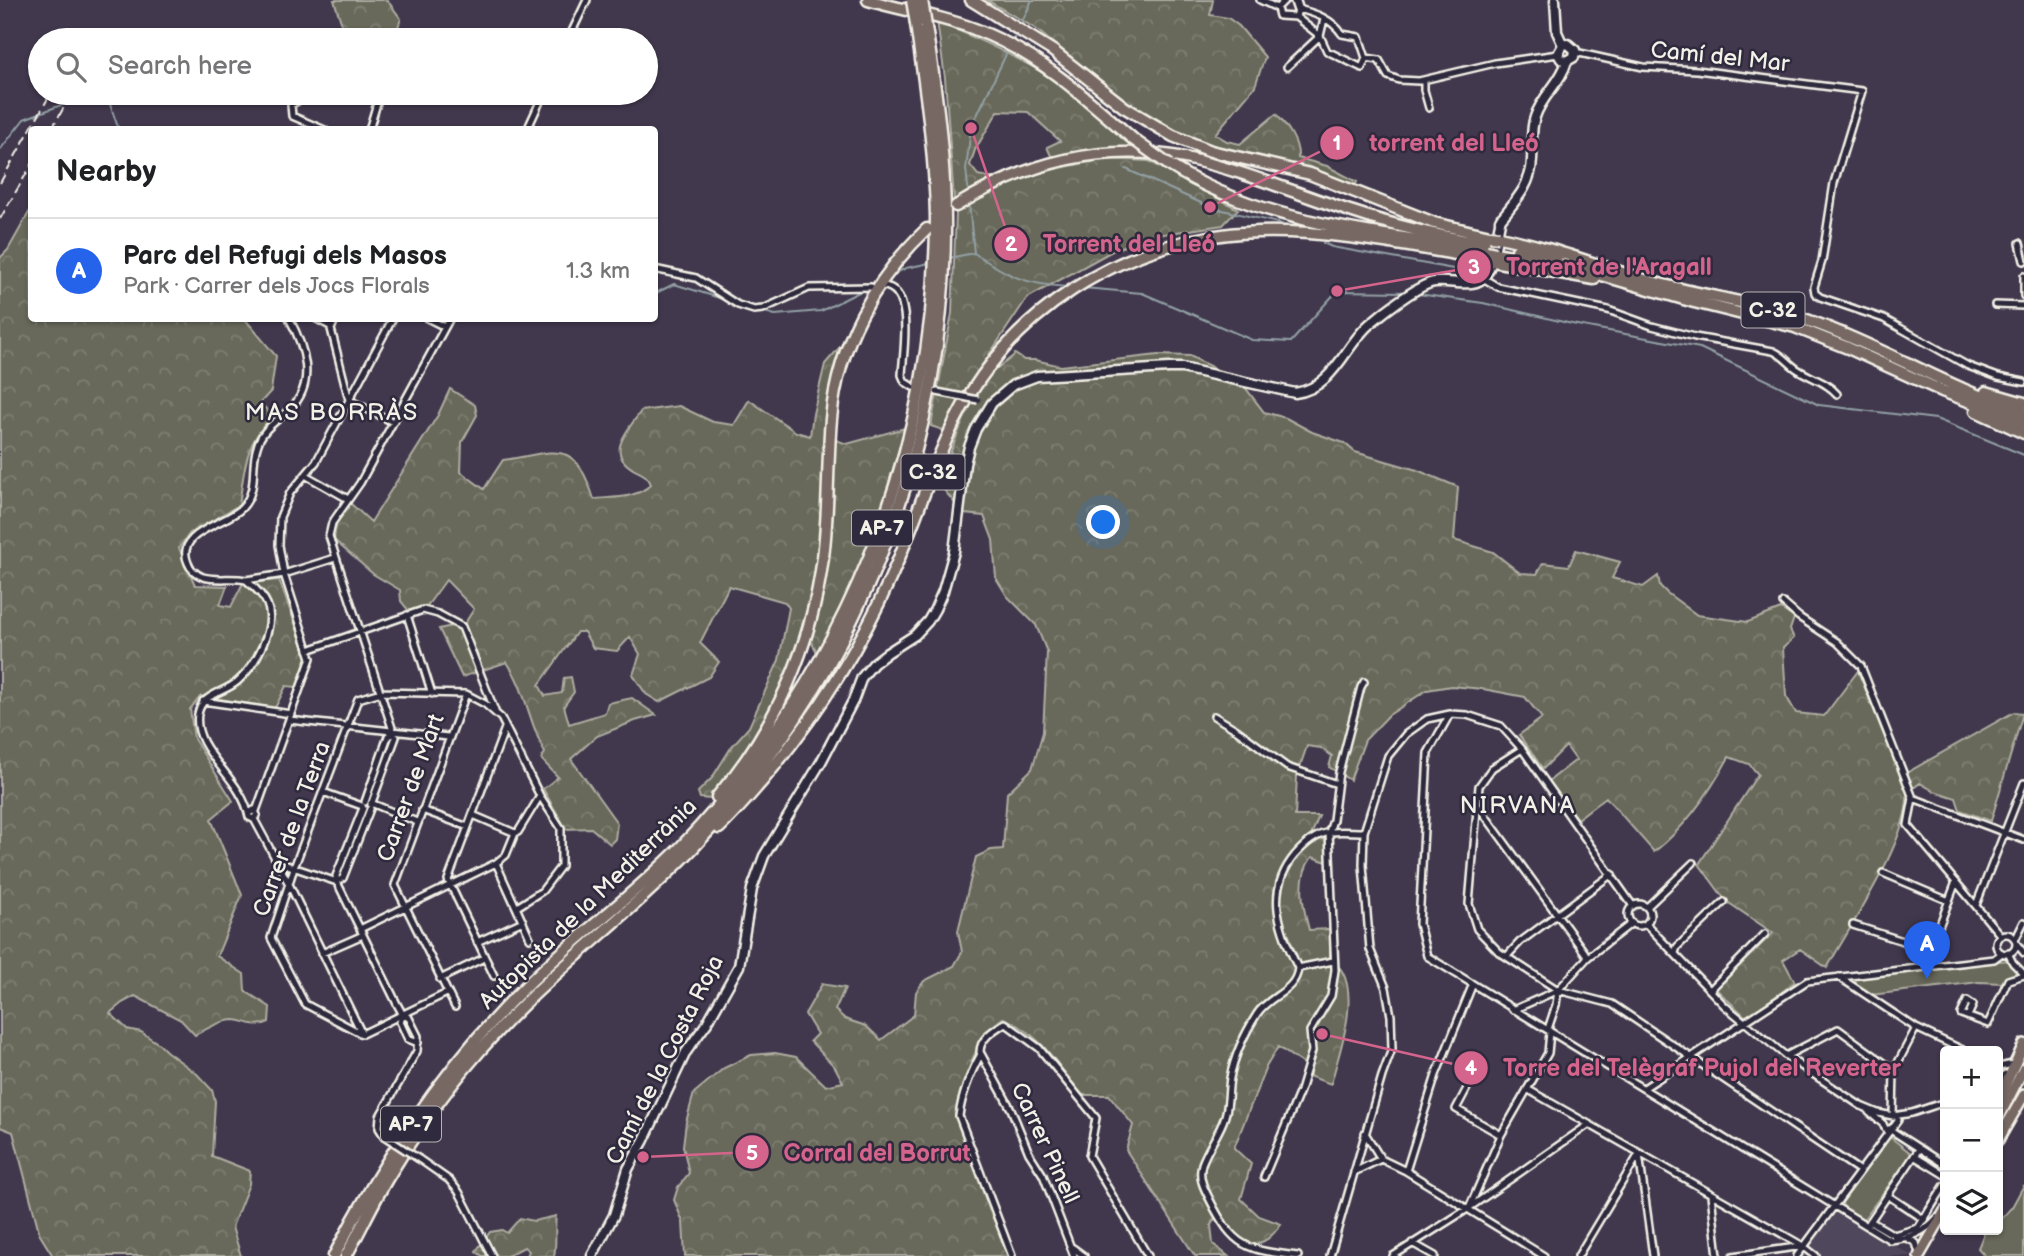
<!DOCTYPE html>
<meta charset="utf-8">
<style>
:root{--surface:#fff;--page:#f2f2f2;--text:#202124;--muted:#757577;--line:#e0e0e0;--accent:#2563eb}
body{margin:0;font-family:"Balsamiq Sans",sans-serif;background:var(--page);color:var(--text)}
.controls{position:absolute;right:21px;bottom:21px;display:grid;overflow:hidden;border-radius:7px;box-shadow:0 2px 5px #0004}
.controls button{width:63px;height:63px;display:grid;place-items:center;padding:0;border:0;border-bottom:2px solid var(--line);background:var(--surface);color:var(--text);font:35px sans-serif}
.you{position:absolute;left:1104px;top:523px;width:24px;height:24px;margin:-18px;border:5px solid #fff;border-radius:50%;background:#1a73e8;box-shadow:0 0 0 10px #1a73e833}
.badge{display:grid;place-items:center;width:46px;height:46px;border-radius:50%;background:var(--accent);color:#fff;font-size:23px;font-weight:700}
.pin{position:absolute;translate:-50% -58px;filter:drop-shadow(0 2px 4px #0008)}
.pin::after{content:'';position:absolute;top:37px;width:24px;height:21px;background:inherit;clip-path:polygon(0 0,100% 0,50% 100%)}
.list{margin:0;padding:0;list-style:none}
h2{display:flex;justify-content:space-between;align-items:center;height:91px;margin:0;padding:0 28px;font-size:30px}
h2 small{font-size:23px;font-weight:400;color:var(--muted)}
.list li{display:grid;grid-template-columns:46px 1fr auto;gap:21px;align-items:center;box-sizing:border-box;height:105px;padding:0 28px;border-top:2px solid var(--line)}
.list b{display:block;font-size:26px;white-space:nowrap}
.list p{margin:0;font-size:23px;white-space:nowrap;color:var(--muted)}
.list em{font-size:23px;font-style:normal;color:var(--muted)}
.icon{flex:none;width:38px;height:38px;fill:none;stroke:currentColor;stroke-width:2;stroke-linecap:round;stroke-linejoin:round}
.map{position:relative;flex:none;width:2024px;height:1256px;overflow:hidden}
.search{position:absolute;background:var(--surface);box-shadow:0 2px 5px #0004;left:28px;top:28px;width:630px;height:77px;display:flex;align-items:center;gap:18px;box-sizing:border-box;padding:0 24px;border-radius:38px;color:var(--muted);font-size:26px}
.panel{position:absolute;background:var(--surface);box-shadow:0 2px 5px #0004;left:28px;top:126px;width:630px;height:196px;border-radius:7px}
.map>svg:first-child{display:block}
.built{fill:#50465b}
.green{fill:#68695a;stroke:#aeada1;stroke-width:2}
.forest{fill:url(#forest-crowns);stroke:#aeada1;stroke-width:2}
.lines{fill:none;stroke-linecap:round;stroke-linejoin:round}
.stream{stroke:#92a0a5;stroke-width:2}
.street-casing{stroke:#f4f1e8;stroke-width:10}
.secondary-casing{stroke:#f4f1e8;stroke-width:13}
.primary-casing{stroke:#f4f1e8;stroke-width:14}
.highway-casing{stroke:#f4f1e8;stroke-width:15}
.street{stroke:#2f2a3d;stroke-width:5}
.secondary{stroke:#2f2a3d;stroke-width:8}
.primary{stroke:#776864;stroke-width:9}
.highway{stroke:#776864;stroke-width:10}
.rail{stroke:#f4f1e8;stroke-width:2;stroke-dasharray:10 5;stroke-linecap:butt}
.street-bridge-casing{stroke:#f4f1e8;stroke-width:10;stroke-linecap:butt}
.highway-bridge-casing{stroke:#f4f1e8;stroke-width:15;stroke-linecap:butt}
.street-bridge{stroke:#2f2a3d;stroke-width:5}
.highway-bridge{stroke:#776864;stroke-width:10}
.labels{text-anchor:middle;dominant-baseline:central;stroke-width:5;stroke-linejoin:round;paint-order:stroke}
.shield{fill:#2f2a3d;stroke:#b9b5b5;stroke-width:2}
.shield-label{font-size:21px;font-weight:bold;fill:#f4f1e8}
.street-label{font-size:23px;fill:#f4f1e8;stroke:#2f2a3d}
.neighbourhood-label{font-size:24px;letter-spacing:2px;fill:#f4f1e8;stroke:#2f2a3d}
.leader{fill:none;stroke:#d4648c;stroke-width:2.5}
.callout-dot{fill:#d4648c;stroke:#2f2a3d;stroke-width:2.5}
.mark-label{font-size:21px;text-anchor:middle;font-weight:bold;fill:#fff}
.callout-label{font-size:24px;text-anchor:middle;font-weight:bold;fill:#d4648c;stroke:#2f2a3d;stroke-width:5;stroke-linejoin:round;paint-order:stroke}
</style>
<div class="map">
<svg width="2024" height="1256" viewBox="0 0 2024 1256">
<defs>
<pattern id="forest-crowns" width="20" height="18" patternUnits="userSpaceOnUse" patternTransform="scale(1.75)"><rect width="20" height="18" fill="#68695a"/><path d="M2 6a3 3 0 1 1 6 0M12 15a3 3 0 1 1 6 0" fill="none" stroke="#7e7f72"/></pattern>
</defs>
<rect width="100%" height="100%" fill="#41384d"/>
<filter id="ink" filterUnits="userSpaceOnUse"><feTurbulence type="fractalNoise" baseFrequency=".0143" numOctaves="2"/><feDisplacementMap in="SourceGraphic" scale="14" xChannelSelector="R" yChannelSelector="G"/><feConvolveMatrix kernelMatrix="1 2 1 2 8 2 1 2 1" color-interpolation-filters="sRGB"/></filter>
<g filter="url(#ink)">
<!-- built -->
<path class="built" d="M1836 1209 1912 1256H1803Z"/>
<!-- green -->
<path class="green" d="M2009 960 2021 974 2008 977 2002 983 1979 982 1871 995 1845 977Z
M1890 1137 1912 1154 1863 1220 1843 1207 1842 1203Z
M2024 1185V1256H1985L1978 1248 1985 1231 1998 1230V1223L2012 1207Z"/>
<!-- forest -->
<path class="forest" d="M334 0H387L401 19 393 40H335L344 31Z
M987 0H1213L1210 15 1228 18 1239 26 1265 57 1255 86 1215 134 1227 141 1240 144 1276 114C1287 126 1299 141 1298 158L1327 166 1357 182 1355 186 1318 171 1220 150 1164 127 1120 99 1036 29Z
M937 21C1015 56 1075 82 1134 147L1084 150 1052 158 1047 147 1060 141 1028 112 998 111 975 150 970 165 978 175 993 178 954 200 945 78Z
M1105 159 1149 161 1238 209 1223 225 1150 236 1114 250 1027 298 983 364 943 430 931 426 952 313 956 213 998 189 1045 171Z
M31 209 32 318 245 319 276 356 271 391 260 403 273 416C244 444 245 467 239 505L190 533 179 548 195 585 227 586 220 605 231 607 243 583 279 580 307 657 297 687 286 686 275 708 201 696 190 709 194 739 233 801 211 819 242 895 217 956 244 974 245 991 270 1007 269 1022C255 1029 248 1021 234 1020 221 1020 207 1029 195 1035L181 1020 135 996 122 1003 110 1013 127 1029 141 1032 159 1044 166 1051 197 1074 212 1090 215 1101 212 1156 250 1171 249 1184 232 1227 241 1256H53L40 1235 13 1132 0 1127V258L8 250Z
M839 348 825 436 847 444 905 428 880 514 850 591 817 652 804 629C793 659 783 691 768 720 752 748 729 773 710 799L700 798 698 792 712 778 732 746 749 727 779 660 789 608 785 602 729 586 700 643 719 662 709 677 659 702 646 694 633 675 640 654 630 637 617 651 593 648 584 632H577L539 685 545 696 562 693 564 678 571 677 574 692 564 706 569 724 605 713 608 703 632 698 656 715 635 721 597 736 571 759 617 823 615 839 610 844 591 828 566 829 543 789 558 777 541 759 545 753C529 723 526 690 507 662L462 677 439 629 465 623 474 609 446 580 427 606 409 611 401 601 400 590 373 574 334 540 336 524 350 503 371 522 438 415 450 389 475 405 477 415 462 442 461 472 484 489 503 460C557 452 574 437 594 499 613 497 637 499 651 484 648 476 643 474 635 470 604 453 627 432 641 411L679 406 713 422 734 425 749 400 796 432 810 436 813 414 825 364Z
M1015 354 1024 360H1035L1061 366 1158 355 1190 356 1241 382 1264 412 1286 418 1312 432 1344 443 1355 452 1417 470 1458 487 1454 540 1493 552 1520 573 1537 574 1543 563 1569 566 1576 550 1620 562 1612 578 1643 587 1658 576 1660 586 1667 593 1697 615 1748 622 1781 609 1794 618 1790 630 1794 638 1783 648 1786 696 1796 713 1824 716 1858 671 1901 776 2014 712 2023 713 1991 821 1960 810 1956 798 1934 791 1920 783 1907 793C1910 838 1850 926 1827 968L1800 949 1783 960 1795 982 1747 1018 1716 989 1773 933 1726 901 1699 864 1758 774 1749 764 1729 757C1710 792 1686 827 1654 852L1606 797 1577 819 1549 781 1576 760 1566 746 1543 769 1519 735 1542 718 1525 697 1483 689 1451 686 1427 690 1389 715 1365 740 1350 780 1329 767 1332 756 1321 748 1307 746 1297 775 1295 816H1319L1312 833 1326 839 1327 862 1312 857C1296 878 1303 907 1309 930L1330 929V959C1334 962 1339 966 1342 971 1359 1001 1339 1052 1331 1084L1311 1077 1303 1064 1278 1047 1266 1067 1234 1148 1251 1164 1241 1199 1259 1216 1281 1224C1272 1237 1265 1243 1250 1245L1231 1231 1218 1213 1211 1225 1213 1244 1228 1256H1195L1126 1150 1133 1125 1109 1095H1082C1059 1067 1039 1031 1003 1018L985 1032 972 1060 955 1115 989 1209 1010 1256H685L683 1222 674 1200 678 1187 689 1173 683 1146 686 1122 694 1093 724 1068 751 1055 775 1053 796 1057 826 1086 843 1082 835 1067 810 1041 817 1034 805 1014 822 984 845 988 835 1010 845 1019 866 1026 881 1040 914 1015 916 992 924 981 954 966 962 952 958 931 976 857 991 850 1003 849 1007 793 1032 769 1043 732 1047 652 1036 625 1007 596 996 578 993 540 984 516 964 514 939 484C953 446 965 407 990 375 997 366 1008 362 1015 354Z
M556 1216C554 1229 557 1242 554 1256H527L529 1251 524 1247 507 1256H482L476 1251 490 1232 502 1230 507 1233 520 1218 534 1221Z"/>
<g class="lines">
<!-- stream -->
<path class="stream" d="M1021 24 1032 0
M1012 43 1017 32
M106 93 119 130
M0 150 24 119 93 93
M1126 169 1210 207 1282 224
M969 195 966 169 971 128 1009 48
M969 204 974 253
M1323 243 1332 247 1459 270
M949 258 974 253C1010 277 1024 284 1067 287
M892 275 906 268 930 263
M1083 288 1142 293 1252 340 1291 342 1337 291 1405 292
M654 294 674 284 726 300
M1418 294 1483 303 1572 324 1700 348 1819 405 1936 419 2024 455
M765 312 775 315 821 311 865 289"/>
<!-- street casing -->
<g class="street-casing">
<path id="street" d="M1260 0 1277 8
M1277 8 1279 16 1296 17
M1277 8 1285 0
M1296 17 1298 9C1315 13 1332 19 1342 34L1359 37 1366 58
M1296 17 1320 36 1327 51 1362 68 1366 58
M1320 36 1324 19
M568 40 587 0
M1575 52 1643 67 1697 70 1862 91 1834 183 1822 261 1814 287 1815 293 1820 297 1884 319 1968 366 1998 377 2024 382
M1366 58 1379 60 1388 76 1399 80 1419 81 1495 63 1558 54
M1287 67 1320 36
M1424 81V90L1429 108
M310 93 291 105 292 116 325 130
M369 130 380 93
M527 130 544 93
M2020 243 2024 261
M654 269 696 278 738 305 754 310 763 309 809 288 871 287
M2024 276V296
M1483 278 1498 287 1608 310 1652 326 1695 337 1773 351C1783 355 1788 363 1797 369 1810 378 1826 381 1837 394
M883 286C915 288 903 352 902 375L905 382 913 387
M1995 305 2024 306
M315 318 332 327
M336 318 331 329 349 400 393 422
M427 318 445 327
M937 392 958 396
M307 476 348 499
M246 580 284 574 335 558
M1783 603 1799 617 1837 642 1861 666 1913 798
M407 615 432 694
M308 650 423 610 438 614 462 627 495 711
M203 701 291 714
M1450 714 1428 753 1419 924 1427 956 1890 1240C1910 1238 1924 1233 1937 1218
M1214 716 1237 730 1287 767 1337 784
M289 720 448 737
M1522 749 1492 768 1479 786 1469 904 1477 929 1499 952 1558 990 1612 1004 1860 1171
M323 792 362 806
M1913 798 1908 825 2001 936
M1913 798 2024 840
M365 802 388 736 392 734
M371 803 417 822
M1476 803 1588 957
M371 805 396 737 392 734 393 731 329 536 332 523 360 483 450 318
M422 810 468 827
M256 811 311 658 284 574 279 545 280 517 290 493 316 462 393 318
M249 813 254 810 257 815 253 819 249 817C242 777 192 751 198 714 202 693 225 693 238 681 255 666 277 627 267 604 263 594 253 586 246 580 232 577 217 581 203 577 197 575 190 569 188 563 174 532 227 524 242 508 259 489 250 468 257 447 262 428 278 421 291 408 317 382 304 346 289 318
M473 815 515 833
M254 819 289 884 362 1034
M278 862 337 882 397 1004 403 1015 409 1018 418 1036 417 1051 380 1116 379 1128 384 1136
M1883 873 1949 901
M337 882 343 878 370 809
M337 882 336 876 363 808
M1628 915a11 11 0 1 1 22 0a11 11 0 1 1-22 0Z
M1976 905 2024 783
M1647 907 1693 863
M1646 924 1725 1006 1786 1056 1861 1106 1878 1113 1893 1116 1912 1113 1945 1102
M1853 925 1931 950
M360 929 496 863
M1996 944a10 10 0 1 1 20 0a10 10 0 1 1-20 0Z
M530 938 496 863 506 855 515 833 518 832 540 796
M2015 940 2024 922
M477 942 523 921
M2016 943 2024 953
M322 953 363 935
M1675 953 1677 947 1724 902
M2008 953 2013 963 2024 974
M1507 956 1520 942 1612 874
M1924 966 1956 882
M1298 968C1280 930 1264 892 1295 855 1305 844 1316 834 1331 832 1341 831 1353 832 1364 832
M1298 968 1333 961
M494 976 448 880 505 728
M1839 977 1916 1028 1965 1051
M440 979 484 958
M1710 990 1765 934
M447 993 362 1034 305 1004 271 938 295 865 358 699 381 692 466 694 485 704 501 718 540 796 561 828V866L542 891 517 907
M455 1007 395 885 466 694
M1513 1010 1558 990 1588 957 1632 923
M403 1015 400 1022 408 1039 418 1043
M1968 1016 1973 1005 1967 1001 1961 1014 1988 1024 2008 980 2024 975
M1548 1029 1556 1005 1558 990
M981 1054C970 1074 962 1093 959 1116L1012 1256
M1786 1056 1838 1029 1894 1070
M1481 1062 1456 1109 1501 1135
M1999 1067 2013 1064
M1644 1088 1807 981 1994 959 2002 953
M1527 1089 1803 1246 1816 1256
M1998 1089 2005 1074
M1869 1112 1883 1124 1887 1132
M1893 1116 1894 1070 1916 1028
M1889 1129 1945 1165
M1365 1133 1381 1159 1406 1171 1544 1256
M1639 1154 1653 1256
M1914 1156 1945 1175
M419 1159 449 1180 459 1192 492 1256
M1406 1171 1436 1075 1472 986
M1354 1172 1381 1159
M1264 1177 1300 1091 1312 1051 1310 1031 1331 996 1335 970 1329 832 1333 820 1339 772 1361 687 1364 682
M1711 1195 1718 1256
M1887 1195 1925 1220
M1470 1206 1501 1135 1548 1053 1550 1032
M1870 1221 1894 1235 1918 1228 1945 1185
M1869 1223 1919 1149
M1907 1238 1916 1243 1919 1253
M1412 1243 1435 1256
M1073 1248 1084 1256
M1074 1256 1043 1175 1029 1153 1011 1109 980 1052C980 1038 994 1030 1005 1023L1039 1048 1096 1118 1089 1156 1148 1256
M1298 1256C1246 1250 1234 1248 1210 1200 1204 1188 1198 1178 1202 1164 1208 1147 1220 1133 1225 1116 1229 1104 1228 1090 1230 1078 1234 1057 1245 1033 1257 1014 1269 995 1296 992 1298 968
M1330 1256 1382 1076 1392 1049 1391 1016 1386 988 1370 949 1363 865 1364 832 1388 756 1406 734 1427 719 1450 714 1467 715 1501 726 1522 749 1633 906
M1393 1256 1466 1210 1588 1125
M1578 1256 1639 1154
M1733 1256 1803 1246
M1797 1256 1898 1120"/>
</g>
<!-- secondary casing -->
<g class="secondary-casing">
<path id="secondary" d="M1295 0 1298 9
M1555 0 1557 32 1563 45
M1563 45 1568 44 1575 50 1574 57 1567 61
M1563 45 1558 54 1561 59 1567 61
M1500 220C1515 201 1531 186 1532 160 1533 145 1530 130 1535 117 1542 95 1561 83 1567 61
M592 1256 614 1215 628 1169 644 1140 686 1052 707 1023 739 966 752 889 764 856 821 762 853 701 862 677 874 663 887 653 915 635 928 621 935 609 943 591 954 552 965 464 969 447 976 429 992 403 1013 385 1037 376 1169 368H1182L1295 393C1335 388 1346 342 1372 322 1386 310 1412 290 1430 283 1445 278 1469 289 1482 279 1494 269 1497 233 1501 218"/>
</g>
<!-- primary casing -->
<g class="primary-casing">
<path id="primary" d="M1998 1101 2024 1044
M1998 1119 2024 1068
M1998 1140 2024 1095
M1919 1256 1945 1211"/>
</g>
<!-- highway casing -->
<g class="highway-casing">
<path id="highway" d="M868 0C905 11 942 16 977 30 1039 54 1085 97 1134 140
M971 0 1053 51 1124 107 1173 136 1211 151 1310 174 1434 223 1490 236
M1169 165C1263 225 1377 232 1484 251
M956 206C1025 163 1103 142 1185 158 1242 170 1297 194 1353 212 1397 227 1442 236 1488 245
M1499 237C1551 247 1601 267 1652 282 1707 297 1764 304 1818 324 1888 350 1952 390 2024 412
M1517 250 1557 257
M1495 253 1574 267 1694 302 1795 327 1848 348 1942 391 2024 422
M1493 261 1594 279
M1986 392 2024 403
M1976 411 2024 433
M717 797C775 730 812 645 823 557 829 511 827 465 831 419 838 345 874 279 927 229
M719 828C735 813 749 796 763 780 814 719 858 652 890 579 911 533 926 484 947 438 1002 313 1123 236 1259 232 1335 230 1410 247 1485 259
M334 1256C384 1158 446 1065 525 987 574 938 631 898 680 848 843 678 936 453 936 217 935 152 925 88 916 24
M346 1256C361 1229 374 1200 390 1174 427 1113 472 1055 523 1005 578 951 639 905 692 849 849 683 943 464 945 234 946 164 937 96 926 27"/>
</g>
<!-- street -->
<use href="#street" class="street"/>
<!-- secondary -->
<use href="#secondary" class="secondary"/>
<!-- primary -->
<use href="#primary" class="primary"/>
<!-- highway -->
<use href="#highway" class="highway"/>
<!-- rail -->
<path class="rail" d="M80 40 86 30
M51 130 72 93
M0 183 51 93
M0 219 32 164"/>
<!-- street-bridge casing -->
<g class="street-bridge-casing">
<path id="street-bridge" d="M958 396 978 400
M384 1136 419 1159"/>
</g>
<!-- highway-bridge casing -->
<g class="highway-bridge-casing">
<path id="highway-bridge" d="M912 0 916 24
M922 0 926 27
M1134 140 1169 165
M1490 236 1499 237
M1486 251 1495 253
M1485 259 1493 261"/>
</g>
<!-- street-bridge -->
<use href="#street-bridge" class="street-bridge"/>
<!-- highway-bridge -->
<use href="#highway-bridge" class="highway-bridge"/>
</g>
</g>
<g class="labels">
<!-- shield labels -->
<g class="shield">
<rect x="1741.5" y="292.5" width="63" height="35" rx="5"/>
<rect x="901.5" y="454.5" width="63" height="35" rx="5"/>
<rect x="852" y="510.5" width="60" height="35" rx="5"/>
<rect x="381" y="1106.5" width="60" height="35" rx="5"/>
</g>
<g class="shield-label">
<text x="1773" y="310">C-32</text>
<text x="933" y="472">C-32</text>
<text x="882" y="528">AP-7</text>
<text x="411" y="1124">AP-7</text>
</g>
<!-- street labels -->
<g class="street-label">
<text transform="translate(1720 57) rotate(6)">Camí del Mar</text>
<text transform="translate(411 788) rotate(-70)">Carrer de Mart</text>
<text transform="translate(292 829) rotate(-70)">Carrer de la Terra</text>
<text transform="translate(588 904) rotate(-44)">Autopista de la Mediterrània</text>
<text transform="translate(665 1060) rotate(-63)">Camí de la Costa Roja</text>
<text transform="translate(1045 1143) rotate(65)">Carrer Pinell</text>
</g>
<!-- neighbourhood labels -->
<g class="neighbourhood-label">
<text x="332" y="412">MAS BORRÀS</text>
<text x="1518" y="805">NIRVANA</text>
</g>
</g>
<!-- callouts -->
<path class="leader" d="M1210 207L1337 143M971 128L1011 244M1337 291L1474 267M1322 1034L1471 1068M643 1157L752 1152"/>
<g class="callout-dot">
<circle cx="1210" cy="207" r="7"/>
<circle cx="971" cy="128" r="7"/>
<circle cx="1337" cy="291" r="7"/>
<circle cx="1322" cy="1034" r="7"/>
<circle cx="643" cy="1157" r="7"/>
<circle cx="1337" cy="143" r="18"/>
<circle cx="1011" cy="244" r="18"/>
<circle cx="1474" cy="267" r="18"/>
<circle cx="1471" cy="1068" r="18"/>
<circle cx="752" cy="1152" r="18"/>
</g>
<g class="mark-label">
<text x="1337" y="150">1</text>
<text x="1011" y="251">2</text>
<text x="1474" y="274">3</text>
<text x="1471" y="1075">4</text>
<text x="752" y="1160">5</text>
</g>
<g class="callout-label">
<text x="1454" y="151">torrent del Lleó</text>
<text x="1129" y="252">Torrent del Lleó</text>
<text x="1609" y="275">Torrent de l'Aragall</text>
<text x="1702" y="1076">Torre del Telègraf Pujol del Reverter</text>
<text x="877" y="1161">Corral del Borrut</text>
</g>
</svg>
<div class="controls">
<button>+</button>
<button>−</button>
<button><svg class="icon" aria-label="layers" viewBox="0 0 24 24"><path d="M12 4l9 5-9 5-9-5zM3 14l9 5 9-5"/></svg></button>
</div>
<div class="you"></div>
<div class="pin badge" style="left:1927px;top:979px">A</div>
<div class="search"><svg class="icon" aria-label="search" viewBox="0 0 24 24"><circle cx="10" cy="10" r="6"/><path d="M15 15l6 6"/></svg>Search here</div>
<section class="panel">
<h2>Nearby<small></small></h2>
<ul class="list">
<li><span class="badge">A</span><div><b>Parc del Refugi dels Masos</b><p>Park · Carrer dels Jocs Florals</p></div><em>1.3 km</em></li>
</ul>
</section>
</div>
